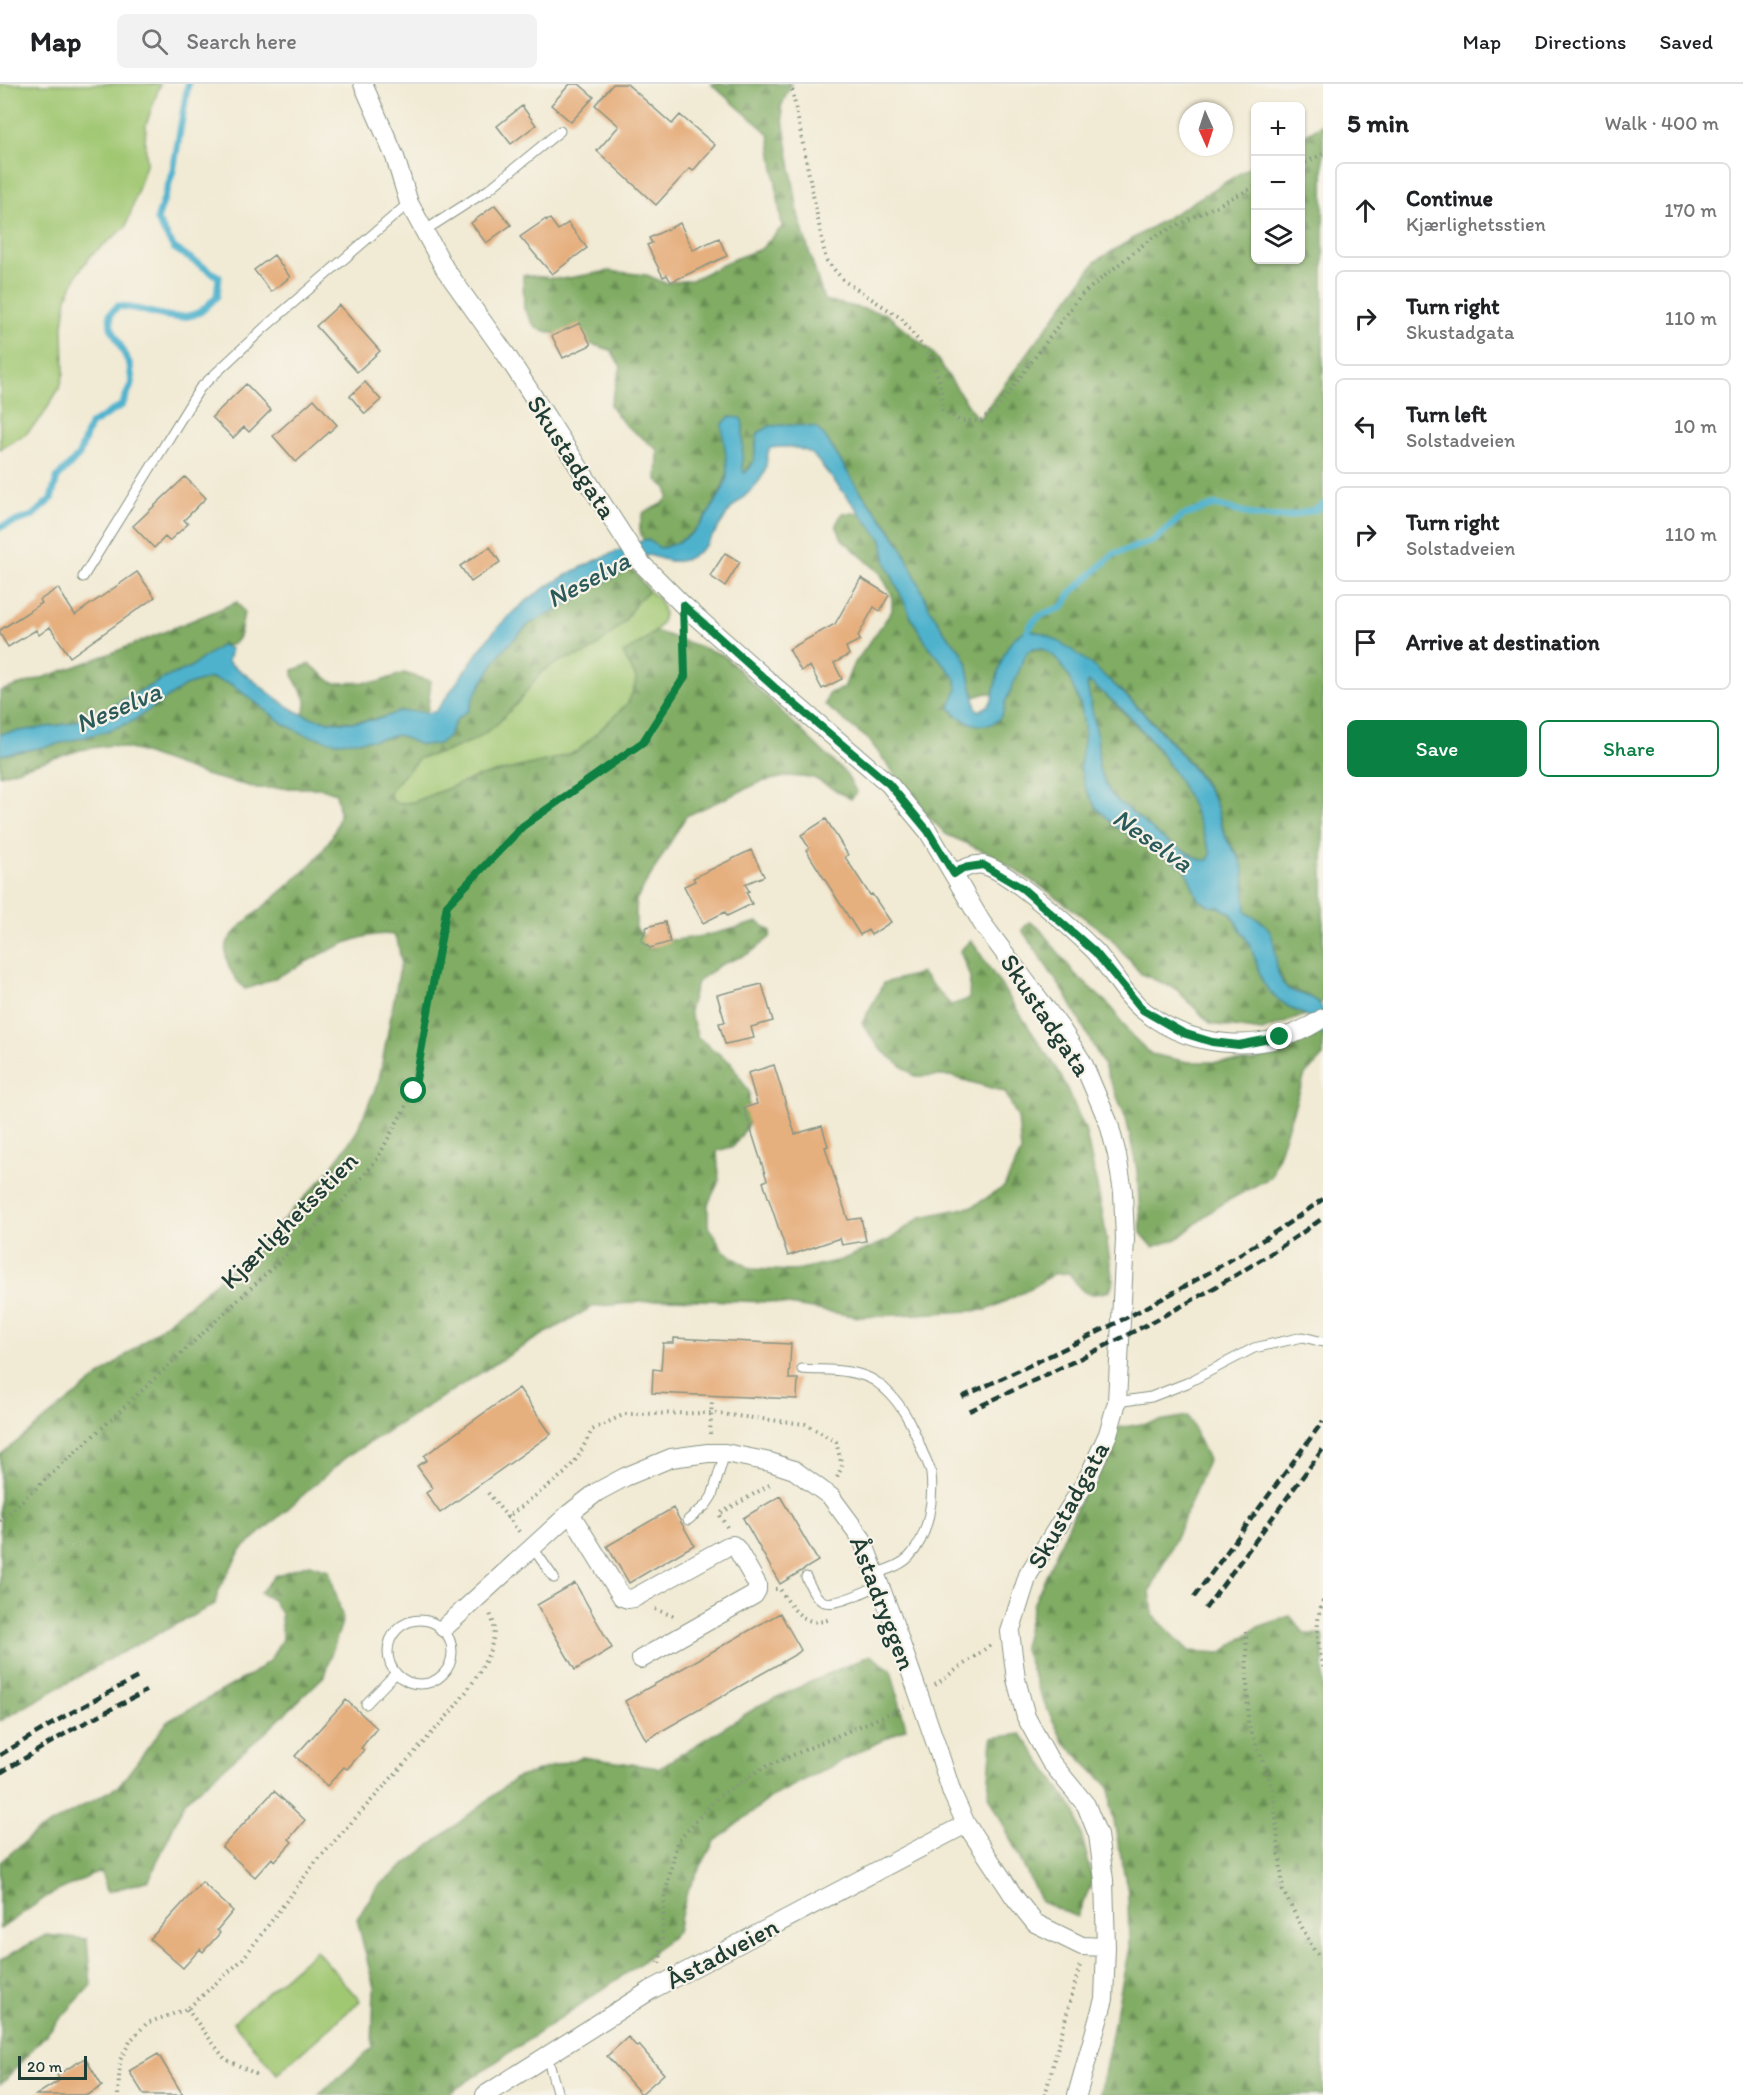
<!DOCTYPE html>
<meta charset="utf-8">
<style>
:root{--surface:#fff;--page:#f2f2f2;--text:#202124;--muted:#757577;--line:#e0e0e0;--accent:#0b8043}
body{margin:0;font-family:Itim,sans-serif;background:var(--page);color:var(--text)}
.controls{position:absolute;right:18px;top:18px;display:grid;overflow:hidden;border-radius:9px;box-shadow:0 2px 4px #0004}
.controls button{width:54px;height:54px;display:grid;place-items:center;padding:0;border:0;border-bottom:2px solid var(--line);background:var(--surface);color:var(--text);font:30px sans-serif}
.compass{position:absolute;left:1179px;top:18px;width:54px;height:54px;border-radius:50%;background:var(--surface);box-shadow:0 2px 4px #0004;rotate:177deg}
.scale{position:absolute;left:18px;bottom:15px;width:69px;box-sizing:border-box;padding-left:6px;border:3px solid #1f3d34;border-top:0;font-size:16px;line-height:21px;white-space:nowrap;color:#1f3d34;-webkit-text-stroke:4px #f7f3e8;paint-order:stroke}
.stop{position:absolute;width:18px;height:18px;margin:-14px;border:4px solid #0b8043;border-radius:50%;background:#fff}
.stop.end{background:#0b8043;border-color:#fff;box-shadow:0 2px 6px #0008}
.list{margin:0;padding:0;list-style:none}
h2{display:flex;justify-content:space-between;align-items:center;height:78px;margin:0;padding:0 24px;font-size:26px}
h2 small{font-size:20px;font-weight:400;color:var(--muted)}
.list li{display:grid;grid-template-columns:39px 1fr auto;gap:18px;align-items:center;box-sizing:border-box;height:96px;margin:0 12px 12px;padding:0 12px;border:2px solid var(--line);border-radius:9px}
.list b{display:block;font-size:22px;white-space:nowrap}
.list p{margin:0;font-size:20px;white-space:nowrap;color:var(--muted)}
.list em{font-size:20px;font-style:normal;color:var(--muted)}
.actions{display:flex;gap:12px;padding:18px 24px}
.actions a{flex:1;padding:14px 0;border:2px solid var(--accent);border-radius:9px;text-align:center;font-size:21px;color:var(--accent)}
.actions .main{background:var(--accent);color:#fff}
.icon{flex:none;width:33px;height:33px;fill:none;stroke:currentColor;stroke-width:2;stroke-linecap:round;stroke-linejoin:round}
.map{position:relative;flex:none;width:1323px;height:2011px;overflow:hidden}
header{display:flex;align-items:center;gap:36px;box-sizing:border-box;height:84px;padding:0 30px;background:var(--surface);border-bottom:2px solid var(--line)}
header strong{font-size:28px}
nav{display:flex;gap:33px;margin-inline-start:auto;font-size:21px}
.search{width:420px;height:54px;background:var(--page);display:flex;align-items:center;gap:15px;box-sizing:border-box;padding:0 21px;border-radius:9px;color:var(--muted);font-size:22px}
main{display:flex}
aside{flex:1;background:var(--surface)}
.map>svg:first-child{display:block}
.grass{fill:#a0c772;stroke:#608253;stroke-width:1.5}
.forest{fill:url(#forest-firs);stroke:#50744c;stroke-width:1.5}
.water{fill:#4fb2cd;stroke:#377880;stroke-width:1.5;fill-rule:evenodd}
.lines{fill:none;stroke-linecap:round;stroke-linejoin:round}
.stream{stroke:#4fb2cd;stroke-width:7}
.building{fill:#e6af7e}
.service-casing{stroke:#889484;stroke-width:11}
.minor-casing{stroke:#889484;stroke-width:20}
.path{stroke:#889484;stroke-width:4;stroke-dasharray:1.5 4.5;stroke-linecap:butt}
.service{stroke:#fff;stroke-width:9}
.minor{stroke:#fff;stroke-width:18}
.rail{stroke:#1f3d34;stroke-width:4.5;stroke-dasharray:9 4.5;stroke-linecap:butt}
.minor-bridge-casing{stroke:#889484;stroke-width:20;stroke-linecap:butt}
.minor-bridge{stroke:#fff;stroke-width:18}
.route{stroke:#0b8043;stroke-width:8}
.labels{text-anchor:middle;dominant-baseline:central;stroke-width:4.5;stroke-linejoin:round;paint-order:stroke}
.street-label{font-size:26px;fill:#1f3d34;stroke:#f7f3e8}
.water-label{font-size:27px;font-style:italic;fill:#2b5a5a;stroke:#f7f3e8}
</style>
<header>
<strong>Map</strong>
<div class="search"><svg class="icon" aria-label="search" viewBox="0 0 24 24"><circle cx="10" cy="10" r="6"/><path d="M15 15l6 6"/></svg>Search here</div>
<nav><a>Map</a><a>Directions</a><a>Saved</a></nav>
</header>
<main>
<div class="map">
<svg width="1323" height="2011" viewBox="0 0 1323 2011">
<defs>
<pattern id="forest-firs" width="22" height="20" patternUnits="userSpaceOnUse" patternTransform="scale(1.5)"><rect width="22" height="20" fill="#80ac64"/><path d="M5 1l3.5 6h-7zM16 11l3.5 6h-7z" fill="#688d53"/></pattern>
</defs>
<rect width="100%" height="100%" fill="#f7f3e8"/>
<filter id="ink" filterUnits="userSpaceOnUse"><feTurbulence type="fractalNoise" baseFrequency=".0167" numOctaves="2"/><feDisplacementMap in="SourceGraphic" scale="12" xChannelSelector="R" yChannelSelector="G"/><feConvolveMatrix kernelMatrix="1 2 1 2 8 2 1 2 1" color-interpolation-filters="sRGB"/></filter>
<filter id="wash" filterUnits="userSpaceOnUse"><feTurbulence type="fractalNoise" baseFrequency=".008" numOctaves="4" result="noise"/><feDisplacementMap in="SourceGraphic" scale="24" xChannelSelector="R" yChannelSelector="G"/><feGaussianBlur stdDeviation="1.35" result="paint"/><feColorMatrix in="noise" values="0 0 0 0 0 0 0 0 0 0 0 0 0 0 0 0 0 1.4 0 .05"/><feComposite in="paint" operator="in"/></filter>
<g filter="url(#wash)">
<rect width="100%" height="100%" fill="#f1ead4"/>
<!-- grass -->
<path class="grass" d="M0 0H160L146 41 145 59 147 78 126 143 91 171 78 189 67 213 63 241 64 289 60 303 42 333 26 350 0 365Z
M649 507C685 534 647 555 624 569L637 594 635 602 628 619 578 667 550 676 477 693 413 718 398 720 391 715 390 707 419 674 445 668 476 655 496 641 519 617 542 587 562 576 587 569 602 558 624 538 638 516Z
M316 1866 360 1917 277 1990 233 1938Z"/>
<!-- forest -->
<path class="forest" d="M711 0H791L781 23 799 134 824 216 886 230 933 269 978 336 1096 177 1255 80 1256 176H1300L1301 53 1323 40V917L1320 920 1309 912 1286 903 1274 876 1273 861 1264 839 1247 829C1241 812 1244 793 1240 775 1239 769 1233 765 1230 760 1221 747 1221 731 1215 717 1204 694 1186 674 1169 655 1150 632 1050 533 1021 549 1002 560 999 590 993 610L987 609 974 613 967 579 961 567 945 549 931 527 902 464 889 443 859 406 824 351C799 344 782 334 758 349 754 363 758 380 744 389L742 383 743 340C729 384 714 455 660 464L648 456H644C637 446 640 438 644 428L662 420 668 414 667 404 657 396 658 366 624 340 610 321 621 283 611 266 536 244 524 225 523 191 562 195 609 187 647 191 665 199 692 196 734 175 761 165 782 143 769 50Z
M842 429H860L882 456 886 479 913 537 928 561 956 594 957 606 950 623 955 631 1004 627 1005 619 1027 568C1062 550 1083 623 1085 648 1086 659 1082 671 1081 682L1163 772 1185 784 1198 815 1209 822 1219 823 1230 829 1251 863 1263 899 1274 912 1292 925 1306 931 1262 947 1211 940 1176 905 1141 890 1110 853 1048 807 994 772 946 750 921 725 869 656 825 621 829 609 844 604 852 583 892 527V511L880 489 842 455 836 441Z
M629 481 649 507 638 516 624 538 602 558 587 569 562 576 542 587 519 617 496 641 476 655 445 668 419 674 390 707 391 715 398 720 413 718 477 693 550 676 578 667 628 619 635 602 636 594 623 569 642 558 656 547 723 571 846 690 857 709 851 715 814 694 789 692 761 698 686 732 636 816V844L648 857C689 857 719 849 758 838L771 847 770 853 750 869 720 881 697 898 689 927 698 954 731 979 749 1008V1039L734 1062 717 1067 719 1097 708 1120V1141L723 1166 751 1185 792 1187 841 1176 889 1156 921 1133 974 1122 1004 1103 1021 1068 1018 1034 1005 1008 950 992H915L880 965 862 939 884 899 921 889 951 921 969 915 970 893 960 867 971 856 1061 992 1085 1045 1102 1126 1113 1197 1110 1207C1084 1214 1084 1210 1069 1189L1053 1190 1028 1206 987 1226 860 1233 770 1218 669 1215 592 1223 530 1258 346 1373 240 1467 218 1507 215 1520 111 1574 0 1637V1371L194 1217 265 1155 325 1092 356 1049 379 996 401 878 398 859 394 851C349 843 291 894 245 905 234 895 222 876 227 860 230 850 245 839 252 832 279 809 340 765 339 727 339 721 337 715 336 709L322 704H257L208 692 138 667 111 661 80 666 0 691V671L50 662 107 647 131 638 185 602 210 594 231 600 284 640 306 651 374 656 398 651 421 661 447 654 457 635 469 626 474 612 501 568 529 540 575 516 582 508 622 489Z
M237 518 244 528C241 542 242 565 222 561L189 584 167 593 95 631 67 640 0 650V607C81 584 159 550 237 518Z
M310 580 333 599 378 598 404 589 431 597 427 630 400 627 386 633 354 638 318 636 303 630C314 609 292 604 293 586Z
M1090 597C1130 633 1170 672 1193 722 1199 738 1205 754 1211 770L1208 776H1201L1166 757 1111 711 1099 685 1097 650 1087 601Z
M1029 838 1039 844 1075 890 1109 921 1131 951 1151 970 1188 978H1252L1288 964 1318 946 1323 952V972L1305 991 1271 1093 1218 1122 1177 1155 1153 1163 1141 1149 1137 1086 1126 1034 1104 982 1066 911 1022 846Z
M1188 1332 1208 1376 1179 1447 1150 1507 1153 1531 1189 1567 1221 1569 1258 1543 1290 1532 1305 1550H1323V2011H1100L1129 1864 1128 1808 1111 1723 1110 1704 1063 1657 1041 1612 1023 1563 1033 1521 1112 1345Z
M309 1480 329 1486 343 1535 324 1592 265 1649 185 1717 149 1796 107 1808 101 1787 49 1811 0 1845V1778L36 1748 119 1702 168 1637 250 1591 270 1576 282 1555 281 1530 273 1516 260 1509 275 1492Z
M870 1571 891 1586 906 1644 773 1712 714 1758 687 1808 677 1848 637 1882 447 2011H319L372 1964 374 1904 357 1835 377 1803 516 1694 582 1673 659 1684 762 1620Z
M1021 1650 1075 1726 1093 1796 1077 1833 1041 1818 988 1709 992 1654Z
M46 1851 87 1855 91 1901 0 2001V1876Z"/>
<!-- water -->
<path class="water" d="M729 333 741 334 743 340 742 383 744 389C758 381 754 363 758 349L770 342 789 341 815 343 824 351 859 406 889 444 902 464 931 527 945 549 961 567 967 579 976 624 979 627 988 622 992 616C997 596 1001 558 1023 548 1061 532 1200 682 1215 718 1219 728 1220 739 1224 749 1229 764 1242 772 1244 789 1246 802 1243 816 1247 829 1252 833 1259 835 1263 839 1282 854 1269 887 1287 904 1296 912 1317 910 1322 924 1323 932 1323 944 1323 952L1306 931 1292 925 1274 912 1263 899 1251 863 1231 829 1219 823 1209 822 1198 815 1185 784 1115 742 1096 723 1085 703 1080 682 1085 650 1081 622 1068 591 1055 573 1042 564H1034L1027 568 1005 619C1002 652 964 644 950 623L957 606 956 595 928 561 913 537 886 479 882 456 814 372C801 362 786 362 770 364 765 373 768 383 763 391 755 406 742 413 731 425 716 444 706 472 679 477 668 479 658 473 648 471L629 481 622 489 582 508 575 516 529 540 501 568 474 612 469 626 457 635 447 654 438 660 421 661 398 651 374 656 335 658 306 651 284 640 231 600 210 594 185 602 131 638 107 647 50 662 0 671V650L67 640 95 631 167 593 189 584 222 561 231 565 228 577 230 580C252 593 271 613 294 626 320 641 357 641 385 633 390 632 394 629 398 628 411 625 423 630 435 628 459 599 476 565 502 539 540 499 594 476 644 456H648L660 464C670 463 682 456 690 451 702 442 725 407 727 392 728 378 723 356 722 341ZM1089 598C1131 628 1171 674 1192 722 1199 737 1205 754 1211 770L1208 776H1201L1166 757 1111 711 1099 685 1097 650 1087 601Z"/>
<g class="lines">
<!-- stream -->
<path class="stream" d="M0 443 32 432 51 415 57 394 79 371 90 341 122 321 132 299 130 281 111 243 110 230 118 222C147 223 171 242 200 228 206 224 212 217 217 212L219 193 174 164 157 136 173 87 188 0
M1025 556C1031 532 1042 530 1063 523L1071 509 1114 470 1153 457 1182 432 1215 421 1258 432 1286 433 1317 425 1323 421"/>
</g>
<g id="blocks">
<!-- building -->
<path class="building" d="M570 0H579L594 13 571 38 551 21Z
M613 0H627L672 40 680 31 715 61 693 87 690 84 656 121 597 67 619 42 595 21Z
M522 22 536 41 511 60 497 42Z
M495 121 511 141 486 159 471 139Z
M546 135 547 137 550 135 558 146 568 139 587 164 552 190 520 153Z
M680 139 693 166 719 154 727 172 671 198 667 191 663 193 647 161 652 159 649 154Z
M274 171 290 193 271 208 254 186Z
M339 221 380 267 357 288 316 242Z
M580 239 591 261 563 274 552 252Z
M365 298 381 316 365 330 350 312Z
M246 300 271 326 249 348 244 343 233 354 212 333Z
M314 315 337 341 296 378 273 352Z
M185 393 206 414 184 436 188 440 169 457 165 453 154 464 133 442Z
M490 463 500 478 471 498 460 482Z
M725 469 740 478 725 502 710 492Z
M137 488 155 513 70 573 50 543 39 551 36 546 8 563 0 550V546L42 519 40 516 58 504 75 531Z
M861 494 889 511 880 527 874 523 858 552 860 556 846 563 849 571 834 579 842 595 822 605 810 582 801 587 789 565 835 540Z
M826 735 848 771 845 773 870 811 872 810 891 838 871 851 868 846 860 851 806 766 809 764 801 751Z
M751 766 764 792 745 800 749 807 746 808 752 820 727 832 725 828 703 839 684 802 695 797 693 794Z
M665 838 670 858 650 864 641 857 647 843Z
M762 900 773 937 751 943 754 954 725 960 719 939 725 938 717 911Z
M774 981 795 1050 822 1042 828 1062 825 1063 848 1136 861 1134 866 1157 842 1161 840 1154 788 1172 763 1098 767 1096 744 1024 757 1020 748 989Z
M674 1254 791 1260 789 1295H798L797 1315 652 1309 653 1285 661 1286 663 1259H674Z
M519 1304 551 1350 440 1429 426 1409 433 1404 417 1382 427 1376 424 1372Z
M780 1412 818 1477 780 1500 743 1434Z
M673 1424 694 1461 629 1499 607 1462Z
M575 1499 612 1564 575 1586 537 1521Z
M780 1529 801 1566 798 1569 646 1656 625 1617Z
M346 1616 377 1644 361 1664 364 1666 347 1685 344 1683 327 1702 295 1672Z
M274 1707 305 1736 289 1755 292 1758 275 1777 272 1774 255 1793 222 1763Z
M202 1798 233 1827 217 1846 220 1849 203 1868 200 1865 183 1884 150 1855Z
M628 1953 637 1963 639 1961 664 1990 641 2010 607 1972Z
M158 1970 172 1993 183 2011H144L129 1987Z
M85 1974 102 2002 88 2011H36L60 1996 57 1991Z"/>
</g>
</g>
<g filter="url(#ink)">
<use href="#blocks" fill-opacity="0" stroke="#889484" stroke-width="1.5"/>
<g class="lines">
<!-- service casing -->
<g class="service-casing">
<path id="service" d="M424 147 488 106 560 47
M83 493 200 304 264 244 409 119
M802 1285C826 1287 854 1284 875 1297 900 1314 913 1342 923 1369 926 1375 930 1383 931 1390 934 1417 928 1453 909 1473 900 1482 887 1486 876 1489
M1117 1318 1151 1313 1187 1299 1254 1264 1303 1253 1323 1258
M688 1436 706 1421 712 1412 725 1369
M533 1464 554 1494
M806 1493C810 1501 814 1512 822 1517 834 1524 867 1506 880 1501
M388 1568a32 32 0 1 1 64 0a32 32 0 1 1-64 0Z
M366 1620 395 1590
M547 1972 558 2011"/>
</g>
<!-- minor casing -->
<g class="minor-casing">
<path id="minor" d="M363 0 395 73 409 119 445 185 507 272 640 478 683 521 774 602 889 700 928 747 982 839 1062 946 1083 979 1109 1040 1117 1071 1123 1108 1125 1155 1117 1318 1108 1350 1088 1394 1028 1491 1010 1548 1016 1595 1026 1633 1050 1677 1086 1721 1098 1751 1104 1796 1106 1863 1104 1915 1077 2011
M954 790C962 785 973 779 983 781 1008 786 1076 848 1095 867 1112 886 1124 911 1144 927 1195 967 1269 971 1323 934
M570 1429 622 1513 628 1515 634 1514 728 1462 733 1461 737 1465 757 1500V1506L754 1511 641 1575
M444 1544 570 1429 597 1408 625 1393 671 1374 708 1369H725L770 1378 794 1386 831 1413 862 1455 892 1534
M939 1669 952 1709 966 1740 1015 1814 1035 1839 1082 1862 1106 1863
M485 2011 651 1906 966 1740"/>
</g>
<!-- path -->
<path class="path" d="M791 0 826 176 844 197 901 234 930 272 940 298 943 326 960 337H981L999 322 1080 212 1150 155 1256 102
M1300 81 1323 70
M710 1350 712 1317
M488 1409 521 1450
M506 1434 565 1389 578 1373 592 1346 625 1330 711 1329 805 1340 836 1358 842 1382 837 1394
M0 1437 116 1331 341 1119 377 1075 414 1007 447 821 523 742 643 658 685 592 684 549
M727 1443 719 1430 773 1399
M775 1505H780C792 1524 804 1545 830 1535
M1323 1517C1314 1538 1318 1561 1323 1583
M655 1525 676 1533
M1246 1547 1248 1639 1273 1704 1283 1807 1315 1868 1323 1874
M935 1601 992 1560
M659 1879 661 1870 664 1817 677 1758 718 1713 763 1684 904 1623
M187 1925 225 1975 258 1991
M118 2011 120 1976 131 1956 147 1939 187 1925 242 1876 315 1779 450 1629C467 1607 495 1573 494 1543 494 1539 491 1533 490 1529
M1045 2011 1080 1881"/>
<!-- service -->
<use href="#service" class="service"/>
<!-- minor -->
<use href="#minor" class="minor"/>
<!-- rail -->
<path class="rail" d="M962 1313C1087 1255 1211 1196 1323 1115
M969 1327C1091 1270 1213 1213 1323 1134
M1194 1513 1323 1337
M1205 1525 1323 1365
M0 1671 65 1632 138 1593
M0 1689 73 1645 146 1607"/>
<!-- minor-bridge casing -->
<g class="minor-bridge-casing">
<path id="minor-bridge" d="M892 1534 939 1669"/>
</g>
<!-- minor-bridge -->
<use href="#minor-bridge" class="minor-bridge"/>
</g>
</g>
<g class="lines" filter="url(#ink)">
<!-- route -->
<path class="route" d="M414 1007 447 821 523 742 643 658 685 592 683 521 774 603 889 700 928 747 954 790 963 784 983 781 1022 804 1095 868 1143 926 1183 949 1212 958 1239 961 1280 953"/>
</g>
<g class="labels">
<!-- street labels -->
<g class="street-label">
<text transform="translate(572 373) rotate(57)">Skustadgata</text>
<text transform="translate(1046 931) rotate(56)">Skustadgata</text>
<text transform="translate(289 1136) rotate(-45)">Kjærlighetsstien</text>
<text transform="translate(1068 1421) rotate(-61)">Skustadgata</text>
<text transform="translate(883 1519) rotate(69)">Åstadryggen</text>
<text transform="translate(722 1869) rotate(-28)">Åstadveien</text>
</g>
<!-- water labels -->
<g class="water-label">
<text transform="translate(588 495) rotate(-28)">Neselva</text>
<text transform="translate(118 623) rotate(-23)">Neselva</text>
<text transform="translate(1153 756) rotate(35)">Neselva</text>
</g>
</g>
</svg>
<div class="controls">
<button>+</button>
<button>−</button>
<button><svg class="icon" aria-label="layers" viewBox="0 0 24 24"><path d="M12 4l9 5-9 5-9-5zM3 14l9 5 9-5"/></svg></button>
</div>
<svg class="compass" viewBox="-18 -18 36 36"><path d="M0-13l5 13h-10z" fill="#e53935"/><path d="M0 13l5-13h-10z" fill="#757577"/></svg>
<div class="scale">20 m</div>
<div class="stop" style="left:414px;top:1007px"></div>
<div class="stop end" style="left:1280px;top:953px"></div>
</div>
<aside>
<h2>5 min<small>Walk · 400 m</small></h2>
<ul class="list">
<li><svg class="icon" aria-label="ahead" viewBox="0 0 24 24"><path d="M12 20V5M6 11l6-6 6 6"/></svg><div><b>Continue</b><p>Kjærlighetsstien</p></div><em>170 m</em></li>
<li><svg class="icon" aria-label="right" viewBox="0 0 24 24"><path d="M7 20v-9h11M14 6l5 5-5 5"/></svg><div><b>Turn right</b><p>Skustadgata</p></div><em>110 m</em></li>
<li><svg class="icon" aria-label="left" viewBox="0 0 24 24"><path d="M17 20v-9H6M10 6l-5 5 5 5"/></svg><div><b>Turn left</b><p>Solstadveien</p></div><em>10 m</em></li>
<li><svg class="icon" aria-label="right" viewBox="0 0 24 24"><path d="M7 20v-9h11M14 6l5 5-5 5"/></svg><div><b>Turn right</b><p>Solstadveien</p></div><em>110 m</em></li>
<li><svg class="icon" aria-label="arrive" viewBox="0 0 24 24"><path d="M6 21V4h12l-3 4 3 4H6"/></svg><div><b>Arrive at destination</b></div></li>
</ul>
<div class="actions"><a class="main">Save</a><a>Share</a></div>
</aside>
</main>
